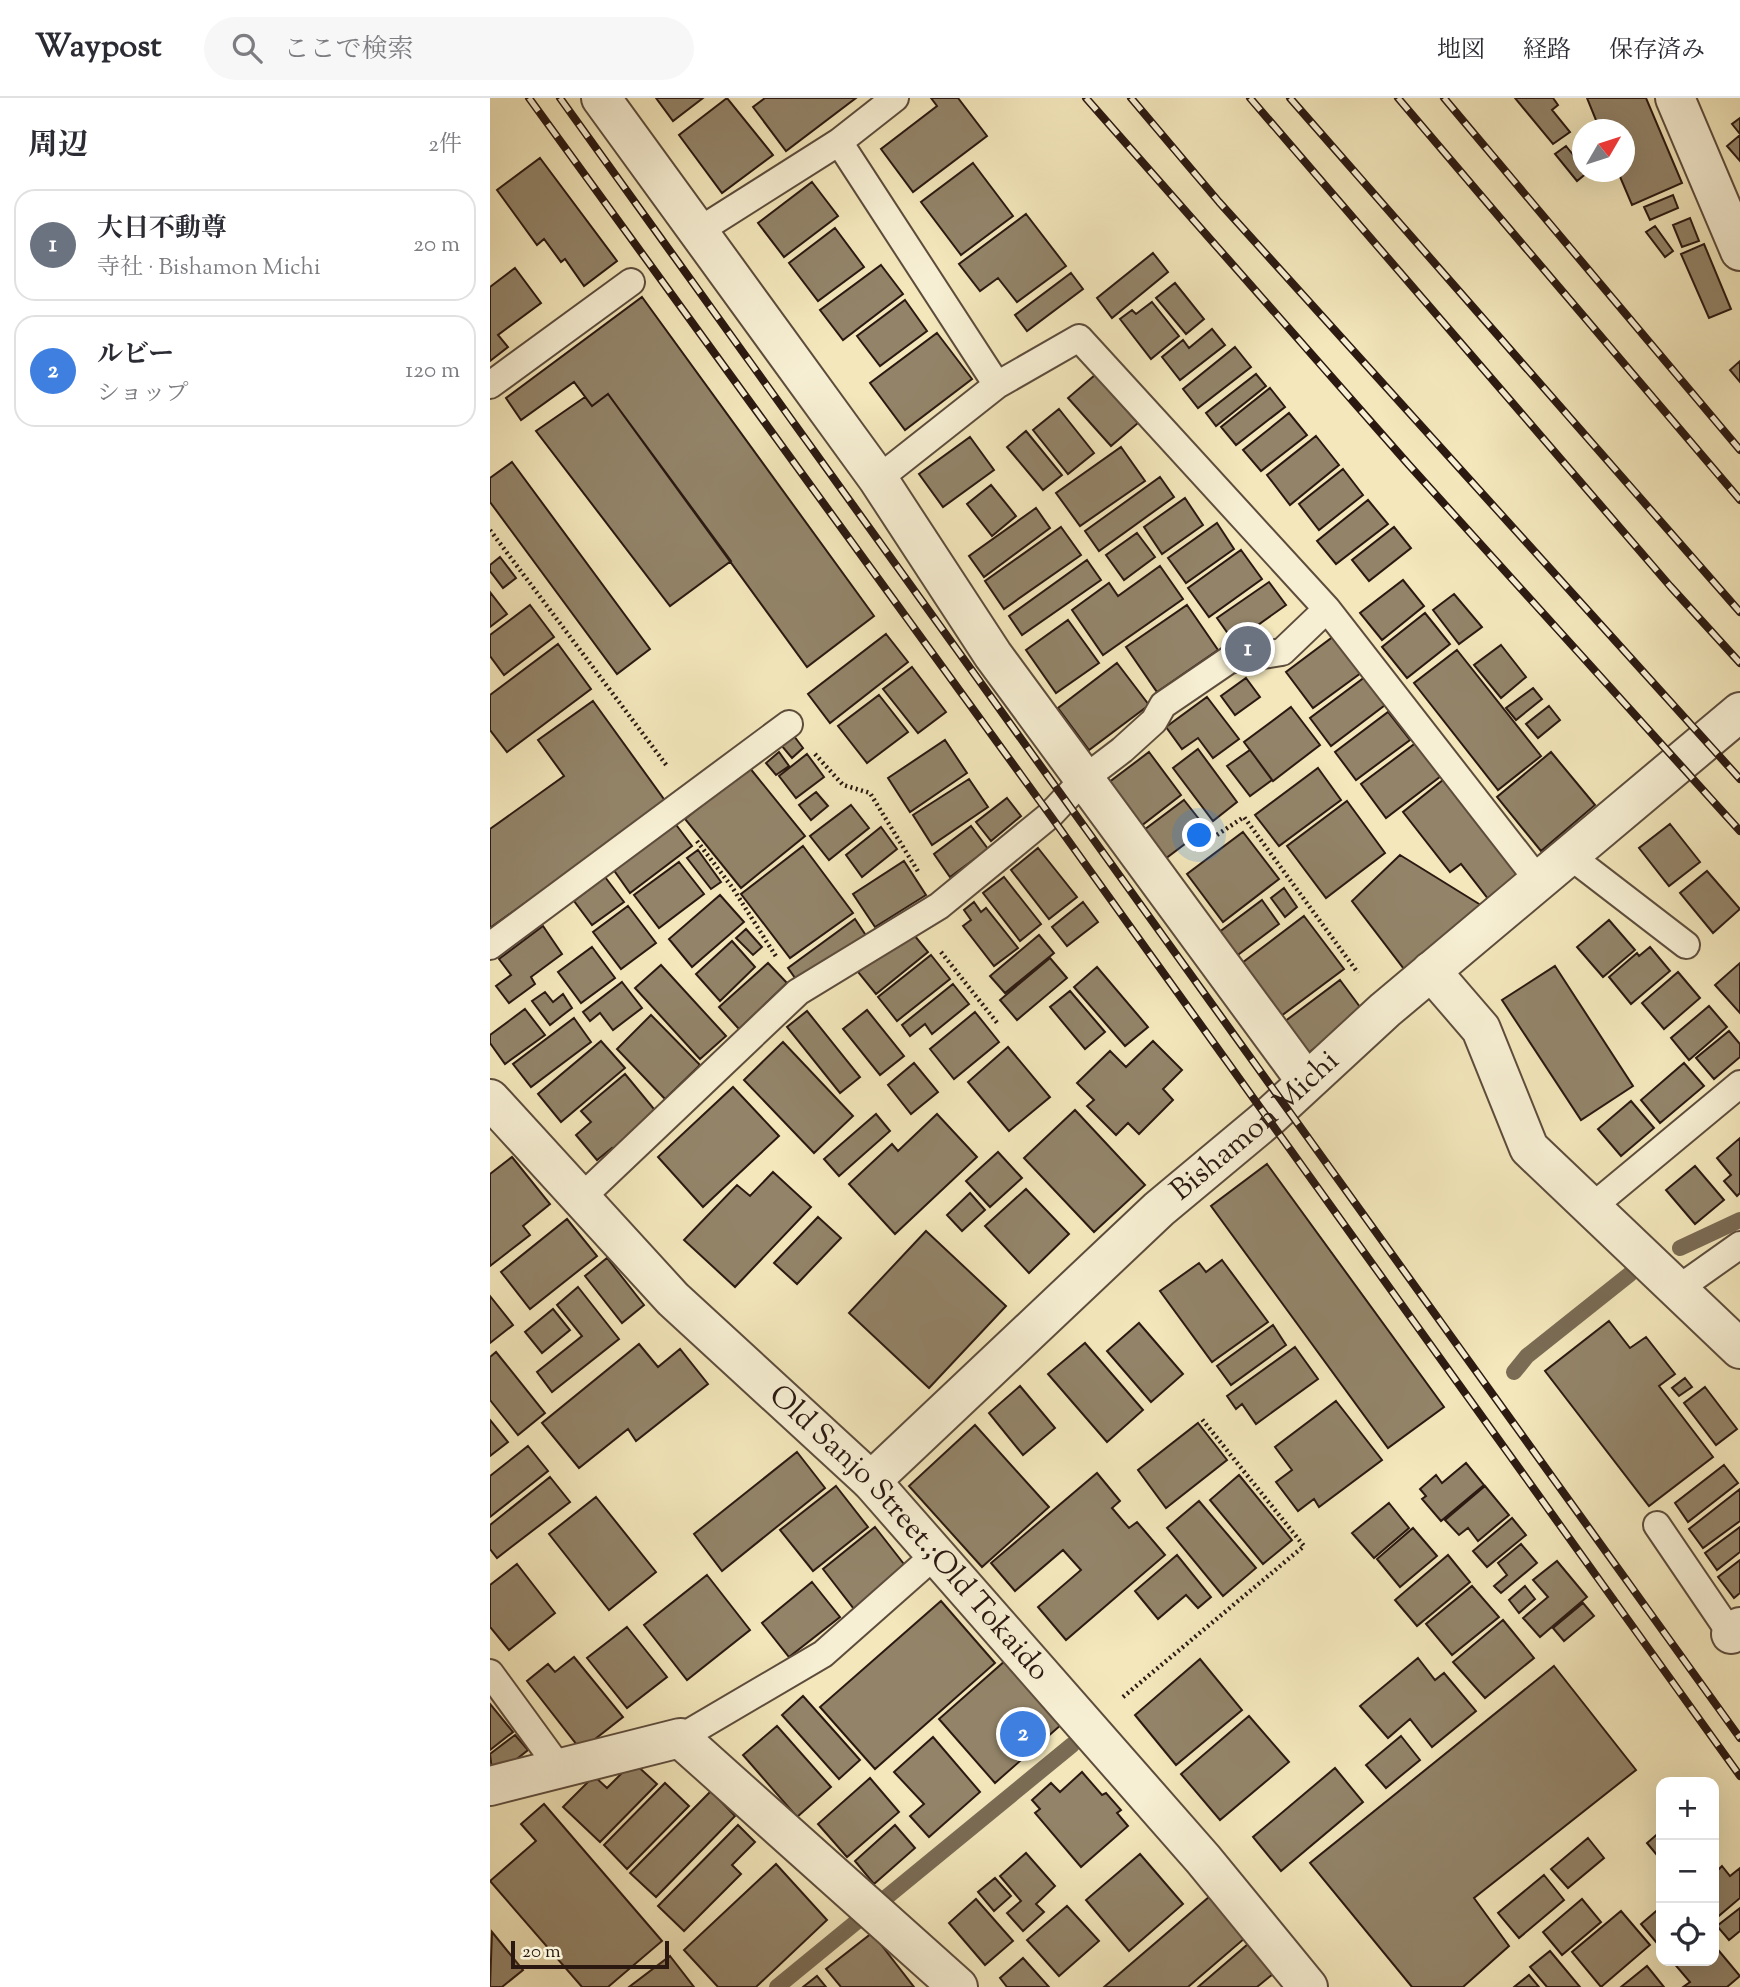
<!DOCTYPE html>
<html lang="ja">
<meta charset="utf-8">
<style>
:root{--surface:#fff;--page:#f7f7f7;--text:#2b2b33;--muted:#7c7c81;--line:#e1e1e2;--accent:#2563eb}
body{margin:0;font-family:"Sorts Mill Goudy","Noto Serif JP",serif;background:var(--page);color:var(--text)}
.controls{position:absolute;right:21px;bottom:21px;display:grid;overflow:hidden;border-radius:14px;box-shadow:0 7px 28px #0002}
.controls button{width:63px;height:63px;display:grid;place-items:center;padding:0;border:0;border-bottom:2px solid var(--line);background:var(--surface);color:var(--text);font:35px sans-serif}
.compass{position:absolute;left:1082px;top:21px;width:63px;height:63px;border-radius:50%;background:var(--surface);box-shadow:0 7px 28px #0002;rotate:51deg}
.scale{position:absolute;left:21px;bottom:18px;width:158px;box-sizing:border-box;padding-left:7px;border:4px solid #2b1911;border-top:0;font-size:19px;line-height:24px;white-space:nowrap;color:#2b1911;-webkit-text-stroke:5px #f7efd3;paint-order:stroke}
.you{position:absolute;left:710px;top:738px;width:24px;height:24px;margin:-18px;border:5px solid #fff;border-radius:50%;background:#1a73e8;box-shadow:0 0 0 10px #1a73e833}
.badge{display:grid;place-items:center;width:46px;height:46px;border-radius:50%;background:var(--accent);color:#fff;font-size:23px;font-weight:700}
.pin{position:absolute;translate:-50% -50%;border:4px solid #fff;box-shadow:0 2px 7px #0006}
.list{margin:0;padding:0;list-style:none}
h2{display:flex;justify-content:space-between;align-items:center;height:91px;margin:0;padding:0 28px;font-size:30px}
h2 small{font-size:23px;font-weight:400;color:var(--muted)}
.list li{display:grid;grid-template-columns:46px 1fr auto;gap:21px;align-items:center;box-sizing:border-box;height:112px;margin:0 14px 14px;padding:0 14px;border:2px solid var(--line);border-radius:21px}
.list b{display:block;font-size:26px;white-space:nowrap}
.list p{margin:0;font-size:23px;white-space:nowrap;color:var(--muted)}
.list em{font-size:23px;font-style:normal;color:var(--muted)}
.icon{flex:none;width:38px;height:38px;fill:none;stroke:currentColor;stroke-width:2;stroke-linecap:round;stroke-linejoin:round}
.map{position:relative;flex:none;width:1250px;height:1889px;overflow:hidden}
header{display:flex;align-items:center;gap:42px;box-sizing:border-box;height:98px;padding:0 35px;background:var(--surface);border-bottom:2px solid var(--line)}
header strong{font-size:33px}
nav{display:flex;gap:38px;margin-inline-start:auto;font-size:24px}
.search{width:490px;height:63px;background:var(--page);display:flex;align-items:center;gap:18px;box-sizing:border-box;padding:0 24px;border-radius:38px;color:var(--muted);font-size:26px}
main{display:flex}
aside{flex:1;background:var(--surface)}
.map>svg:first-child{display:block}
.lines{fill:none;stroke-linecap:round;stroke-linejoin:round}
.stream{stroke:#7a6b54;stroke-width:16}
.building{fill:#938469;stroke:#2b1911;stroke-width:2}
.lane-casing{stroke:#5d4c3c;stroke-width:30}
.street-casing{stroke:#5d4c3c;stroke-width:42}
.path{stroke:#2b1911;stroke-width:4.5;stroke-dasharray:2 3.5;stroke-linecap:butt}
.lane{stroke:#f7efd3;stroke-width:26}
.street{stroke:#f7efd3;stroke-width:38}
.rail-casing{stroke:#2b1911;stroke-width:8}
.rail{stroke:#f7efd3;stroke-width:5;stroke-dasharray:16;stroke-linecap:butt}
.labels{text-anchor:middle;dominant-baseline:central;stroke-width:6;stroke-linejoin:round;paint-order:stroke}
.street-label{font-size:30px;fill:#2b1911;stroke:#f7efd3}
</style>
<header>
<strong>Waypost</strong>
<div class="search"><svg class="icon" aria-label="search" viewBox="0 0 24 24"><circle cx="10" cy="10" r="6"/><path d="M15 15l6 6"/></svg>ここで検索</div>
<nav><a>地図</a><a>経路</a><a>保存済み</a></nav>
</header>
<main>
<aside>
<h2>周辺<small>2件</small></h2>
<ul class="list">
<li><span class="badge" style="background:#6b7280">1</span><div><b>大日不動尊</b><p>寺社 · Bishamon Michi</p></div><em>20 m</em></li>
<li><span class="badge" style="background:#3f7fe0">2</span><div><b>ルビー</b><p>ショップ</p></div><em>120 m</em></li>
</ul>
</aside>
<div class="map">
<svg width="1250" height="1889" viewBox="0 0 1250 1889">
<rect width="100%" height="100%" fill="#f3e7bb"/>
<filter id="stains"><feTurbulence type="fractalNoise" baseFrequency=".00286" numOctaves="4"/><feColorMatrix values="0 0 0 0 .2 0 0 0 0 .09 0 0 0 0 .02 0 0 0 .5 -.17"/></filter>
<radialGradient id="worn" r=".72"><stop offset=".6" stop-color="#630" stop-opacity="0"/><stop offset="1" stop-color="#630" stop-opacity=".3"/></radialGradient>
<g class="lines">
<!-- stream -->
<path class="stream" d="M1190 1150 1250 1122
M1024 1274 1037 1258 1140 1176
M287 1889 582 1647"/>
</g>
<!-- building -->
<path class="building" d="M166 0H213L183 23Z
M237 0 283 57 232 95 189 37Z
M275 0H366L296 53 263 9Z
M441 0H468L497 38 423 94 391 51 447 8Z
M1025 0H1063L1068 7 1062 12 1080 34 1063 46Z
M1097 0H1156L1192 85 1142 107 1128 74H1134V32H1110Z
M1250 20V36L1242 26Z
M1250 37V63L1237 48Z
M1076 48 1092 68V74H1098L1087 83 1065 56Z
M50 60 127 163 94 188 75 161 71 164 54 141 47 147 7 92Z
M483 65 523 118 471 157 431 104Z
M322 84 348 118 294 159 268 125Z
M1183 97 1188 110 1160 122 1154 109Z
M536 116 576 168 527 204 508 180 490 193 469 166Z
M1200 120 1209 143 1192 149 1183 127Z
M1165 128 1183 153 1175 159 1156 134Z
M345 130 374 169 328 203 299 165Z
M1214 146 1241 211 1219 220 1191 156Z
M663 155 678 174 622 220 607 200Z
M391 167 413 196 353 242 330 212Z
M25 170 51 205 8 237 18 249 0 263V189Z
M581 175 593 191 537 233 525 217Z
M685 185 714 221 696 236 666 200Z
M152 199 384 518 317 569 118 296 102 308 84 284 31 322 16 300Z
M415 202 437 233 390 268 367 238Z
M662 204 689 238 661 261 630 221 642 212 646 216Z
M722 231 735 247 690 282 672 259 693 242 699 250Z
M447 235 482 281 415 332 380 285Z
M745 249 761 269 708 310 693 291Z
M1250 263V284L1240 272Z
M766 276 776 288 726 328 716 315Z
M605 277 648 325 621 348 578 300Z
M780 290 795 309 746 347 731 329Z
M118 296 241 463 180 508 46 333 95 299 102 308Z
M569 311 604 355 578 376 543 332Z
M799 315 817 337 771 373 753 352Z
M536 333 572 377 553 392 517 349Z
M826 338 849 367 800 407 777 377Z
M480 339 504 372 453 409 429 376Z
M631 349 655 383 590 428 566 395Z
M22 364 160 551 127 576 0 404V380Z
M853 371 873 397 829 432 809 406Z
M670 379 684 399 609 453 595 433Z
M501 387 526 418 502 438 477 406Z
M695 400 713 427 672 456 654 429Z
M878 402 898 426 846 466 827 443Z
M546 410 560 430 494 479 479 458Z
M727 425 744 451 696 485 678 460Z
M571 429 591 457 514 511 495 483Z
M904 429 921 450 879 483 862 462Z
M647 435 665 459 634 482 616 457Z
M751 452 772 481 719 519 698 490Z
M10 459 26 480 13 490 0 473V467Z
M597 462 611 482 532 537 519 518Z
M670 468 693 501 613 557 582 512 619 485 628 498Z
M913 482 934 508 892 542 870 515Z
M779 484 796 507 744 544 727 520Z
M0 494 17 516 0 529Z
M964 496 992 529 969 546 943 512Z
M40 507 64 539 14 577 0 558V537Z
M697 507 728 552 667 594 636 549Z
M935 515 960 546 917 580 892 549Z
M578 522 609 565 566 595 536 552Z
M848 535 875 572 823 610 796 574Z
M396 536 418 564 340 625 318 596Z
M68 546 101 591 17 654 0 632V597Z
M1011 547 1036 579 1011 600 984 567Z
M967 552 1051 658 1008 692 924 585Z
M627 565 659 607 599 652 568 610Z
M422 569 456 614 428 635 393 591Z
M879 576 899 604 841 648 820 620Z
M756 580 770 599 745 617 731 598Z
M1043 590 1052 601 1026 622 1016 610Z
M389 597 418 634 377 665 348 628Z
M717 599 749 641 723 660 708 640 692 651 676 629Z
M103 603 176 704 0 830V731L74 678 48 642Z
M1059 608 1070 622 1048 640 1036 626Z
M801 609 830 647 783 683 754 644Z
M898 614 920 642 866 682 845 654Z
M304 638 313 650 302 660 291 647Z
M931 641 955 675 896 720 871 686Z
M455 642 477 675 420 714 398 680Z
M708 651 747 704 723 723 683 670Z
M760 652 782 682 760 698 737 668Z
M289 654 299 668 286 677 276 665Z
M659 654 691 697 651 728 618 685Z
M1061 654 1105 707 1051 753 1007 699Z
M317 656 334 679 306 700 289 678Z
M259 669 315 738 251 790 195 721Z
M828 670 851 702 789 748 765 717Z
M958 678 1035 774 999 802 971 766 960 774 913 714Z
M479 681 498 709 442 747 423 717Z
M326 694 338 708 321 722 309 707Z
M517 700 531 718 501 743 486 724Z
M694 702 716 730 675 761 654 732Z
M857 703 895 755 836 800 797 748Z
M361 707 379 730 339 762 320 738Z
M184 724 202 748 140 795 123 771Z
M1180 726 1210 764 1179 788 1149 750Z
M481 728 498 751 460 779 444 756Z
M391 729 407 751 372 779 356 757Z
M753 734 789 781 733 824 697 776Z
M313 748 363 815 300 860 251 796Z
M548 750 587 799 559 821 521 772Z
M208 752 231 784 221 791 197 760Z
M910 757 994 809 914 871 862 803Z
M414 763 436 797 385 829 363 796Z
M189 764 214 796 169 830 144 797Z
M1217 773 1250 811 1223 835 1190 795Z
M115 779 134 804 102 827 84 803Z
M514 779 551 826 530 843 493 795Z
M794 790 807 809 795 819 781 800Z
M230 797 254 824 202 869 179 841Z
M772 802 789 826 741 862 724 838Z
M484 804 491 814 496 810 528 850 504 868 473 828 481 822 474 812Z
M593 804 608 824 577 848 562 829Z
M138 808 166 845 131 871 103 834Z
M814 818 854 871 791 918 752 865Z
M365 821 377 839 310 887 298 870Z
M1119 822 1145 852 1113 879 1087 849Z
M53 828 72 856 41 879 45 886 19 905 6 888 21 877 9 861Z
M256 831 272 849 263 857 246 840Z
M420 832 438 854 386 896 368 874Z
M549 837 564 855 515 895 500 878Z
M242 843 265 869 230 903 206 876Z
M102 849 125 880 91 905 68 874Z
M1160 849 1180 873 1141 906 1119 879 1147 855 1149 858Z
M441 857 460 881 407 923 388 899Z
M560 860 577 880 527 922 510 902Z
M278 865 297 885 249 931 229 909Z
M1250 865V915L1225 887Z
M171 867 236 938 210 961 145 890Z
M1065 868 1143 988 1091 1022 1012 902Z
M607 869 658 929 635 948 584 889Z
M1188 874 1210 900 1174 931 1152 905Z
M850 882 873 913 817 956 794 924Z
M132 884 152 910 123 932 110 915 100 923 93 914Z
M463 886 479 906 442 936 435 926 420 938 412 927Z
M580 893 615 934 595 951 560 909Z
M55 894 63 904 73 896 82 910 60 927 42 903Z
M1219 908 1237 929 1199 962 1181 940Z
M35 911 55 937 15 966 0 945V937Z
M377 912 414 958 390 977 353 931Z
M317 913 370 979 350 995 297 929Z
M485 914 509 944 464 981 440 951Z
M161 917 210 967 175 1001 127 951Z
M84 920 101 944 41 989 23 966Z
M1239 933 1250 946V959L1224 981 1206 960Z
M111 943 135 970 71 1024 48 996Z
M663 943 692 972 673 991 683 1002 649 1036 638 1025 626 1037 597 1008 604 1002 587 985 620 953 636 969Z
M293 944 363 1018 324 1055 254 982Z
M518 949 560 999 519 1033 478 984Z
M424 965 448 994 421 1016 398 987Z
M1194 965 1214 988 1170 1025 1151 1002Z
M135 976 169 1017 125 1054 122 1050 107 1062 86 1037 101 1024 91 1013Z
M243 989 289 1038 213 1109 168 1059Z
M1141 1003 1164 1030 1131 1058 1108 1031Z
M585 1012 655 1087 604 1134 534 1060Z
M386 1016 400 1033 349 1078 334 1061Z
M447 1016 487 1059 405 1136 359 1086 402 1046 408 1053Z
M1250 1040V1095L1247 1098 1234 1083 1241 1077 1227 1060Z
M508 1054 532 1080 500 1109 476 1083Z
M22 1059 60 1106 33 1128 40 1137 0 1168V1076Z
M777 1066 954 1309 898 1350 721 1108Z
M1205 1068 1234 1102 1205 1126 1176 1092Z
M283 1074 321 1109 245 1189 194 1142 247 1087 260 1098Z
M536 1091 579 1136 539 1175 495 1128Z
M480 1095 495 1112 472 1133 457 1117Z
M328 1119 351 1140 307 1186 284 1165Z
M77 1121 107 1158 40 1211 11 1174Z
M436 1133 516 1208 439 1290 359 1215Z
M117 1160 154 1207 132 1225 95 1178Z
M732 1162 778 1224 722 1264 670 1193 709 1165 716 1174Z
M88 1189 129 1241 62 1294 47 1274 92 1238 67 1207Z
M0 1198 23 1227 0 1245Z
M63 1211 80 1232 52 1255 35 1234Z
M1119 1223 1140 1250 1156 1239 1185 1276 1169 1288 1223 1359 1159 1408 1055 1273Z
M649 1225 693 1276 661 1304 617 1253Z
M783 1227 796 1247 741 1287 727 1268Z
M595 1245 653 1312 617 1344 558 1276Z
M149 1246 168 1269 190 1251 218 1286 146 1343 138 1331 89 1370 52 1325Z
M805 1249 828 1281 766 1326 752 1306 746 1311 737 1298Z
M6 1254 55 1315 28 1337 0 1302V1259Z
M1195 1280 1202 1289 1189 1298 1182 1290Z
M530 1288 565 1330 533 1357 499 1315Z
M1215 1289 1247 1331 1226 1347 1194 1305Z
M846 1303 892 1362 829 1409 824 1401 808 1413 786 1384 802 1372 785 1349Z
M0 1322 18 1344 0 1358Z
M708 1325 737 1362 676 1410 648 1372Z
M485 1327 559 1409 492 1469 419 1388Z
M38 1348 58 1373 0 1419V1378Z
M307 1354 335 1390 232 1473 204 1436Z
M976 1365 994 1387 951 1423 932 1401 936 1398 930 1391 946 1377 952 1385Z
M1234 1367 1248 1385 1198 1424 1185 1405Z
M607 1375 630 1403 622 1410 639 1430 647 1424 675 1457 576 1542 548 1509 591 1472 573 1452 525 1493 501 1465Z
M749 1377 802 1442 773 1466 720 1402Z
M60 1379 80 1404 7 1460 0 1451V1427Z
M346 1388 378 1429 323 1473 290 1432Z
M995 1388 1019 1417 988 1443 978 1430 969 1437 955 1422Z
M1250 1391V1423L1213 1450 1199 1431Z
M106 1399 166 1474 119 1512 59 1436Z
M709 1403 766 1470 733 1498 677 1430Z
M899 1405 919 1430 884 1460 862 1435Z
M1022 1420 1036 1437 997 1469 983 1453Z
M385 1429 417 1470 364 1511 333 1471Z
M1250 1429V1454L1227 1472 1215 1455Z
M923 1430 947 1458 910 1489 887 1461Z
M1031 1446 1047 1465 1011 1495 1004 1488 1017 1477 1008 1465Z
M687 1457 721 1499 708 1510 696 1497 668 1521 645 1493Z
M958 1457 980 1484 927 1528 905 1502Z
M1250 1462V1495L1244 1500 1228 1479Z
M1067 1463 1097 1499 1050 1539 1033 1520 1058 1499 1043 1482Z
M27 1466 65 1515 19 1552 0 1529V1487Z
M217 1477 260 1532 197 1582 154 1527Z
M322 1484 350 1519 299 1559 272 1525Z
M982 1488 1009 1519 962 1557 936 1526Z
M1035 1488 1045 1501 1029 1515 1019 1502Z
M451 1503 505 1565 385 1671 330 1609Z
M1093 1505 1104 1518 1074 1543 1063 1530Z
M1013 1522 1044 1560 995 1600 963 1564Z
M137 1529 177 1579 137 1610 97 1560Z
M84 1559 133 1619 91 1652 37 1583 58 1566 65 1574Z
M928 1560 945 1582 954 1575 986 1613 942 1649 920 1621 898 1640 870 1608Z
M710 1561 752 1612 686 1667 645 1617Z
M516 1562 572 1626 505 1685 449 1621Z
M1064 1568 1146 1672 984 1800 1019 1848 973 1889H922L820 1765Z
M313 1598 370 1662 349 1681 292 1617Z
M0 1606 23 1634 0 1652Z
M759 1618 799 1664 730 1722 691 1676Z
M287 1628 341 1689 307 1719 253 1657Z
M25 1637 38 1652 3 1680 0 1656Z
M911 1638 930 1662 896 1690 876 1667Z
M443 1639 490 1694 439 1739 420 1718 434 1706 404 1674Z
M143 1664 167 1686 110 1744 73 1709 104 1678 117 1690Z
M845 1670 873 1704 791 1773 763 1739Z
M592 1674 612 1697 616 1695 631 1712 627 1715 638 1728 591 1769 545 1715 550 1711 542 1702 561 1685 570 1694Z
M380 1680 409 1714 357 1759 328 1726Z
M175 1685 199 1708 137 1771 114 1747Z
M221 1693 245 1718 166 1799 140 1775Z
M54 1706 172 1843 118 1889H92L0 1783 46 1743 31 1726Z
M248 1727 265 1744 242 1767 251 1776 194 1833 168 1808Z
M405 1727 425 1750 384 1786 365 1763Z
M1171 1733V1762L1157 1745Z
M1098 1740 1114 1760 1078 1790 1061 1771Z
M536 1755 565 1788 546 1806 554 1814 533 1833 517 1815 531 1803 510 1778Z
M650 1756 693 1806 639 1853 596 1802Z
M286 1766 337 1822 266 1889H228L194 1852Z
M1232 1768 1240 1778 1250 1770V1800L1224 1822V1776Z
M1054 1777 1074 1802 1029 1840 1008 1815Z
M505 1780 521 1798 504 1813 488 1794Z
M719 1799 755 1840 698 1889H614Z
M486 1801 523 1843 495 1867 459 1825Z
M1092 1801 1111 1824 1072 1857 1053 1834Z
M577 1808 609 1843 569 1878 537 1842Z
M1171 1809V1850L1151 1826Z
M1250 1810V1833L1239 1842 1227 1828Z
M1131 1813 1160 1847 1111 1889 1082 1854Z
M2 1834 33 1872 12 1889H0Z
M382 1835 424 1889H351L336 1871Z
M758 1846 783 1876 767 1889H708Z
M1224 1847 1250 1878 1237 1889H1193L1200 1884 1182 1863H1224Z
M1060 1853 1090 1889H1057L1040 1869Z
M180 1858 204 1889H139Z
M533 1860 559 1889H517L510 1880Z
M1157 1868 1174 1889H1131Z
M1039 1877 1049 1889H1024Z
M327 1878 336 1889H313Z"/>
<g class="lines">
<!-- lane casing -->
<g class="lane-casing">
<path id="lane" d="M349 44 507 287
M207 134 349 44 405 0
M0 287 141 184
M837 511 1048 782
M1079 757 1196 847
M0 848 299 626
M91 1100 308 894 449 808 560 717 594 681 632 652 664 623 673 607 739 562 792 554 837 511 589 240 507 287 388 381
M1102 1109 1250 986
M1188 1191 1250 1147
M1167 1427 1241 1536
M0 1575 70 1671
M190 1640 333 1556 445 1457"/>
</g>
<!-- street casing -->
<g class="street-casing">
<g id="street">
<path d="M111 0 388 381 503 557 816 983"/>
<path d="M1185 0 1250 153"/>
<path d="M941 873 991 931 1039 1050 1250 1251"/>
<path id="s1" d="M0 1001 183 1201 381 1383 713 1761 818 1889"/>
<path id="s2" d="M381 1383 669 1111 778 1020 895 912 1250 614"/>
<path d="M1241 1536 1250 1529"/>
<path d="M0 1688 190 1640 468 1889"/>
</g>
</g>
<!-- path -->
<path class="path" d="M0 432 177 668
M325 656 353 687 380 695 429 775
M207 743 242 789 287 860
M704 752 754 719 868 875
M451 854 508 926
M633 1599 814 1448 711 1320"/>
<!-- lane -->
<use href="#lane" class="lane"/>
<!-- street -->
<use href="#street" class="street"/>
<!-- rail casing -->
<g class="rail-casing">
<path id="rail" d="M39 0 560 717 1250 1678
M70 0 1250 1640
M596 0 919 367 1250 733
M641 0 729 104 1250 681
M760 0 1180 488 1250 565
M800 0 1250 514
M908 0 1250 402
M954 0 1250 352"/>
</g>
<!-- rail -->
<use href="#rail" class="rail"/>
</g>
<g class="labels">
<!-- street labels -->
<g class="street-label">
<text stroke="none"><textPath href="#s2" startOffset="523">Bishamon Michi</textPath></text>
<text stroke="none"><textPath href="#s1" startOffset="604">Old Sanjo Street.;Old Tokaido</textPath></text>
</g>
</g>
<rect width="100%" height="100%" filter="url(#stains)"/>
<rect width="100%" height="100%" fill="url(#worn)"/>
</svg>
<div class="controls">
<button>+</button>
<button>−</button>
<button><svg class="icon" aria-label="locate" viewBox="0 0 24 24"><circle cx="12" cy="12" r="6"/><path d="M12 2v4M12 18v4M2 12h4M18 12h4"/></svg></button>
</div>
<svg class="compass" viewBox="-18 -18 36 36"><path d="M0-13l5 13h-10z" fill="#e53935"/><path d="M0 13l5-13h-10z" fill="#7c7c81"/></svg>
<div class="scale">20 m</div>
<div class="you"></div>
<div class="pin badge" style="left:758px;top:551px;background:#6b7280">1</div>
<div class="pin badge" style="left:533px;top:1636px;background:#3f7fe0">2</div>
</div>
</main>
